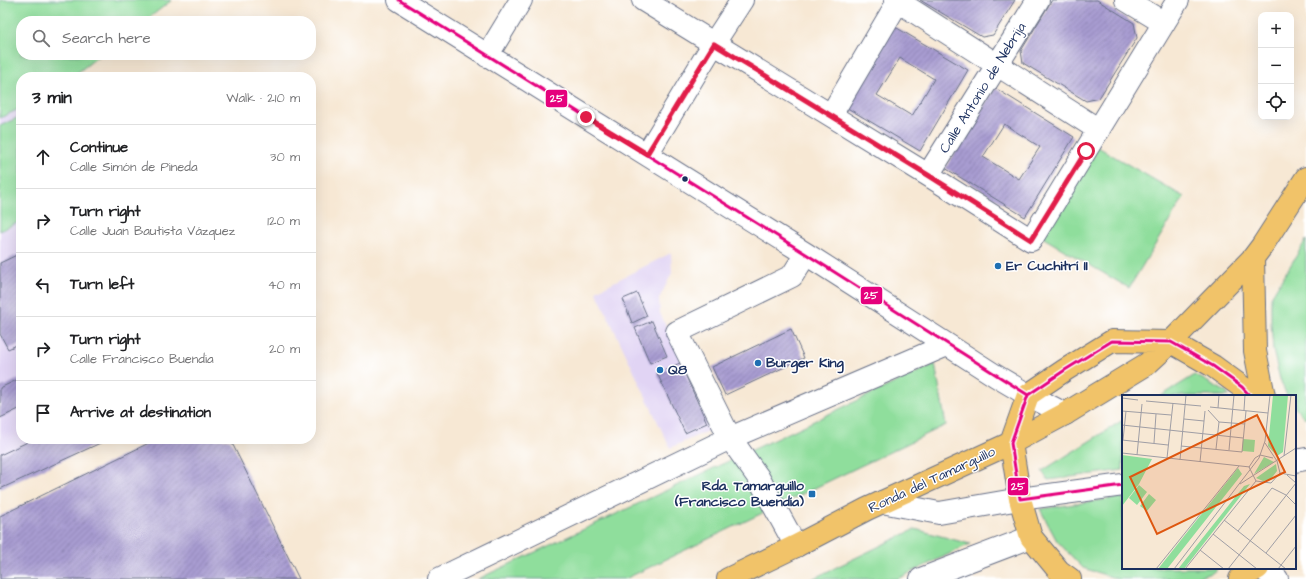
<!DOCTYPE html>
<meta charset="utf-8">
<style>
:root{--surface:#fff;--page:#f6f6f6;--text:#202124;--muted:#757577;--line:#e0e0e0}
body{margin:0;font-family:"Architects Daughter",sans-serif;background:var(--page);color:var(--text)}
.controls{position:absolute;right:12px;top:12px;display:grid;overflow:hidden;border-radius:8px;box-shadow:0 4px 16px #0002}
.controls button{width:36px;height:36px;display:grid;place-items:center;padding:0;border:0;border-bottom:1px solid var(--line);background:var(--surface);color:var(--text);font:20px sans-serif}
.stop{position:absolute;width:12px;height:12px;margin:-9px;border:3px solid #e11d48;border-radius:50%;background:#fff}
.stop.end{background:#e11d48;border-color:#fff;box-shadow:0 1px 4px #0008}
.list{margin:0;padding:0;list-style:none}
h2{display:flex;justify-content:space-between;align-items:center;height:52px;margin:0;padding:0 16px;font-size:17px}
h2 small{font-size:13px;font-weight:400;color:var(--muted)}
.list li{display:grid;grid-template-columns:26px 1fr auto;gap:12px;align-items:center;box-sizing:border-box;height:64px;padding:0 16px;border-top:1px solid var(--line)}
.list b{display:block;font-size:15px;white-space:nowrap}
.list p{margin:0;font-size:13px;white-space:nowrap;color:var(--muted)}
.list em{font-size:13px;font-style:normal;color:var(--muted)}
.icon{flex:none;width:22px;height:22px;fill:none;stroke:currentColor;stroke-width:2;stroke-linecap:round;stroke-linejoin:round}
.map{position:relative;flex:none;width:1306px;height:579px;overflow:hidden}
.search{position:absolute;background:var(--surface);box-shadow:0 4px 16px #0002;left:16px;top:16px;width:300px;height:44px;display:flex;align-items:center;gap:10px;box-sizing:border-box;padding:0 14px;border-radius:16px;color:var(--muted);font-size:15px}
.panel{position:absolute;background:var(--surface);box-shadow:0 4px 16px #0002;left:16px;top:72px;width:300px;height:372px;border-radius:16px}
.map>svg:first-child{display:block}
.built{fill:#e1d4f4}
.green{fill:#8fde9c;stroke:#55867d}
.building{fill:url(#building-hatch);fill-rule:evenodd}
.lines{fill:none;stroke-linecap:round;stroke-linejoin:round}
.minor-casing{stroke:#687087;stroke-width:24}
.major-casing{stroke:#687087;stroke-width:24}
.minor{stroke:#fff;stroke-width:22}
.major{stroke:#f1c369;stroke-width:22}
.bus-1-casing{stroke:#fff;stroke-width:6}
.bus-1{stroke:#e5007d;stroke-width:3}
.route{stroke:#e11d48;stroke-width:5}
.bus-dot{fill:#1b2f5e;stroke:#fff;stroke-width:1.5}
.poi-dot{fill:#1f6fb2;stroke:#fff;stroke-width:1.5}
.labels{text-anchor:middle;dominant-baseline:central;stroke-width:3;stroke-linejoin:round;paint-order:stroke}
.street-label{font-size:14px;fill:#1b2f5e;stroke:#fff}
.poi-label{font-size:14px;font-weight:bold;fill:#1b2f5e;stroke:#fff;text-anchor:start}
.inset-road{fill:none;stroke:#9f9ea5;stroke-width:1}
.view{fill:#de5710;fill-opacity:0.15;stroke:#de5710;stroke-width:2}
.inset-edge{fill:none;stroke:#1b2f5e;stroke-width:2}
.line-badge{stroke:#fff;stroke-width:1.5}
.badge-label{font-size:11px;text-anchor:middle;font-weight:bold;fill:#fff}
</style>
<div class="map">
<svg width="1306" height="579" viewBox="0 0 1306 579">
<defs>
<pattern id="building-hatch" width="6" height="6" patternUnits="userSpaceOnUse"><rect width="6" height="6" fill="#a89cd1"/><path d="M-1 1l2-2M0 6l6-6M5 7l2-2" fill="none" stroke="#8880ad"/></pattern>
</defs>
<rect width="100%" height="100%" fill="#fff"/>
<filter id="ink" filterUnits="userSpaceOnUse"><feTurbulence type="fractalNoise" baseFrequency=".025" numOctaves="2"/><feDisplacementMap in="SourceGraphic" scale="8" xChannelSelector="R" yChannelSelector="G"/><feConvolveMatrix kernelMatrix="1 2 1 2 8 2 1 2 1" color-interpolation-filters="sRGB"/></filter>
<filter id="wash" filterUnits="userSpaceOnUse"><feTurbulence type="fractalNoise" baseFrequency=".012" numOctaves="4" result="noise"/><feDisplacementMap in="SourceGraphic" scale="16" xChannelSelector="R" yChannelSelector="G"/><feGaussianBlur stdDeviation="0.9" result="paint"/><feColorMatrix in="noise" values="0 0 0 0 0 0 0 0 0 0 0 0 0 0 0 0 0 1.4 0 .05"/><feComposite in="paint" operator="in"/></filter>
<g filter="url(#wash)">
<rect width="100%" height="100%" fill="#f7e8d4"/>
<!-- built -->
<path class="built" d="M21 108V439H109L0 489V118Z
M671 253 672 273 659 299 660 313 714 428 670 448 596 291Z"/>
<!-- green -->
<path class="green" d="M0 0H172L145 21H21V55H100L72 77H21V108L0 118Z
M21 116V221L0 231V126Z
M1091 143 1184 197 1129 288 1035 233Z
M1306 240V419L1295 408V396H1287L1280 379 1273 350 1271 323V297Z
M935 364 946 425 625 579H478Z
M1195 375 1226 392 1229 396H1161Z
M1123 420V470L1048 480 1042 471Z
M1123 497V568H1218L1212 573 1191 579H1118L1083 568 1057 541 1040 509Z
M915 529 970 544 897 579H812Z"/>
<g id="blocks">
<!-- building -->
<path class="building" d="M920 0H1015L993 35 982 37Z
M1052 0H1097L1134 23 1137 38 1099 98 1086 101 1023 63 1021 51Z
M892 25 968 70 920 151 844 106ZM900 58 934 79 912 116 877 95Z
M995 88 1074 137 1025 217 945 168ZM1004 124 1040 147 1019 179 983 157Z
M21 253V343L8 349 0 334V263Z
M637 293 647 316 632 323 623 299Z
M652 321 667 356 650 363 635 328Z
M791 329 804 358 725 395 712 367Z
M680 363 707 423 685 433 657 373Z
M21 378V408L0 418V388Z
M34 439H109L0 489V455Z
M157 439H230L299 579H0V516Z"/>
</g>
</g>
<g filter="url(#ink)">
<use href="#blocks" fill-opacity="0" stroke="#687087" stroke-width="1"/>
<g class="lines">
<!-- minor casing -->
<g class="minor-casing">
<path id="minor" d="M399 0 806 254 996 376 1028 395 1065 414
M643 0 928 175 1031 240 1178 0
M896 0 1099 130
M1126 0 1164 23
M487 56 521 0
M831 115 899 0
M647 154 714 43 742 0
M928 175 1038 0
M1295 461 1306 459
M882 502 939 513 1020 499 1123 485
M796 546 758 477 730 438 677 332 792 276 806 254
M1261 568 1277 579
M439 579 730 438 947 345
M921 579 1031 537"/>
</g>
<!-- major casing -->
<g class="major-casing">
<path id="major" d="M1253 258 1255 351 1264 396
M728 579 796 546 867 509 1011 443 1065 414 1147 364 1171 342 1253 258 1262 246 1306 178
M1070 579 1059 571 1031 537 1020 499 1011 443 1028 395 1065 370 1112 341 1171 342 1213 366 1242 387 1250 396
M1240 579 1258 568"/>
</g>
<!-- minor -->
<use href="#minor" class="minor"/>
<!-- major -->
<use href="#major" class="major"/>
<!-- bus-1 casing -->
<g class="bus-1-casing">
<path id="bus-1" d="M399 0 806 254 1028 395
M1123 485 1020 499 1011 443 1028 395 1065 370 1112 341 1171 342 1213 366 1242 387 1250 396"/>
</g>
<!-- bus-1 -->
<use href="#bus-1" class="bus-1"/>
</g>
</g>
<g class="lines" filter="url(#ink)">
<!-- route -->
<path class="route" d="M586 117 647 154 714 44 928 175 1031 240 1086 151"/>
</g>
<!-- markers -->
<circle class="bus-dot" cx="685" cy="179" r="3.5"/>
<g class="poi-dot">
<circle cx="998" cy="266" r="4"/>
<circle cx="758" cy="363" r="4"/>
<circle cx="660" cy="370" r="4"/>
<rect x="808" y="490" width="8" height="8" rx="2"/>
</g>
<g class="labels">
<!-- street labels -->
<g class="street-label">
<text transform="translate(983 88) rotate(-58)">Calle Antonio de Nebrija</text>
<text transform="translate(932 480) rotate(-25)">Ronda del Tamarguillo</text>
</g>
<!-- poi labels -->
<g class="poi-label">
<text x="1006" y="266">Er Cuchitrí II</text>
<text x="766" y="363">Burger King</text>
<text x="668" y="370">Q8</text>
<text x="804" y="486" text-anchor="end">Rda. Tamarguillo<tspan x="804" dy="16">(Francisco Buendía)</tspan></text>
</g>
</g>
<!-- overview -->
<g transform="translate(1122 395)">
<rect width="174" height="174" fill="#f7e8d4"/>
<path d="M151 0H166L161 57 155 61 146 51ZM121 44 133 45 132 57 120 56ZM0 60 30 64 17 89 0 111ZM142 62 152 67 132 79ZM154 69 155 76 148 85 141 86 134 83ZM116 73 120 79 45 174H36ZM128 89 62 174H56L122 91ZM17 90 25 97 15 110 7 103ZM27 99 34 105 25 116 18 111Z" fill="#8fde9c"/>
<path class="inset-road" d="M0 3 16 5M24 6 79 11M88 12 146 18M96 13 97 0M86 15 97 27M122 15 123 0M0 16 49 20M62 24 82 26M97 27 123 29M0 30 121 43M0 45 46 50M1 45 4 16M32 48 34 19M143 48 155 66 158 78 149 88 134 86 127 72 133 63 138 60 151 63M59 51 120 57 124 16M94 54 97 27M107 55 112 0M0 58 128 72M15 60 20 9M162 61 169 0M45 63 51 8M58 65 64 0M78 67 83 16M158 78 174 81M165 80 174 88M118 89 174 53M150 93 164 100 174 110M102 125 164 174M116 136 150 93M91 139 135 174M78 155 102 174M144 158 174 120M34 174 117 71M52 174 137 63 143 46 148 0M63 174 134 86M106 174 174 88M156 174 174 151"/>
<path class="view" d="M135 20 163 77 35 139 8 82Z"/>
<rect width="174" height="174" class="inset-edge"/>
</g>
<g class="line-badge">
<rect x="545" y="89" width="23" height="19" rx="4" fill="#e5007d"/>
<rect x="860" y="286" width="23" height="19" rx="4" fill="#e5007d"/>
<rect x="1007" y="477" width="22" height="19" rx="4" fill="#e5007d"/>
</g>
<g class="badge-label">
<text x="557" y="102">25</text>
<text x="871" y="299">25</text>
<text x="1018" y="490">25</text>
</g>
</svg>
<div class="controls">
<button>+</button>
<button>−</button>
<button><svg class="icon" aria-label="locate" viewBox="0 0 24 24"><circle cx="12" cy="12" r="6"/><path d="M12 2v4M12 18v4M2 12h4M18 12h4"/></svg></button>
</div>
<div class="stop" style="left:1086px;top:151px"></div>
<div class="stop end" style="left:586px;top:117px"></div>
<div class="search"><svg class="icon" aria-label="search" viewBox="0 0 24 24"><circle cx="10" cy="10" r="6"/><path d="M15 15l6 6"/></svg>Search here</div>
<section class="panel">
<h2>3 min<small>Walk · 210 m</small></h2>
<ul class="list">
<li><svg class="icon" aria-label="ahead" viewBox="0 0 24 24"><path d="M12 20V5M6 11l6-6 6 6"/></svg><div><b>Continue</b><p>Calle Simón de Pineda</p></div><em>30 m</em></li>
<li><svg class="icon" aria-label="right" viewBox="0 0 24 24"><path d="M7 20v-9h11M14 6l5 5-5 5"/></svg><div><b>Turn right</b><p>Calle Juan Bautista Vázquez</p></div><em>120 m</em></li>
<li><svg class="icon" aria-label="left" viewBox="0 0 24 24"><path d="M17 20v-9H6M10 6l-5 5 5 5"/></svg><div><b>Turn left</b></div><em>40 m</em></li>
<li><svg class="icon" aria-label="right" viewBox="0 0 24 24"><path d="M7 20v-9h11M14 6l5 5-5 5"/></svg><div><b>Turn right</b><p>Calle Francisco Buendia</p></div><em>20 m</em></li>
<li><svg class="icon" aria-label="arrive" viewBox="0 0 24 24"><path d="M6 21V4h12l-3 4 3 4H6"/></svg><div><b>Arrive at destination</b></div></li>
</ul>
</section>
</div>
